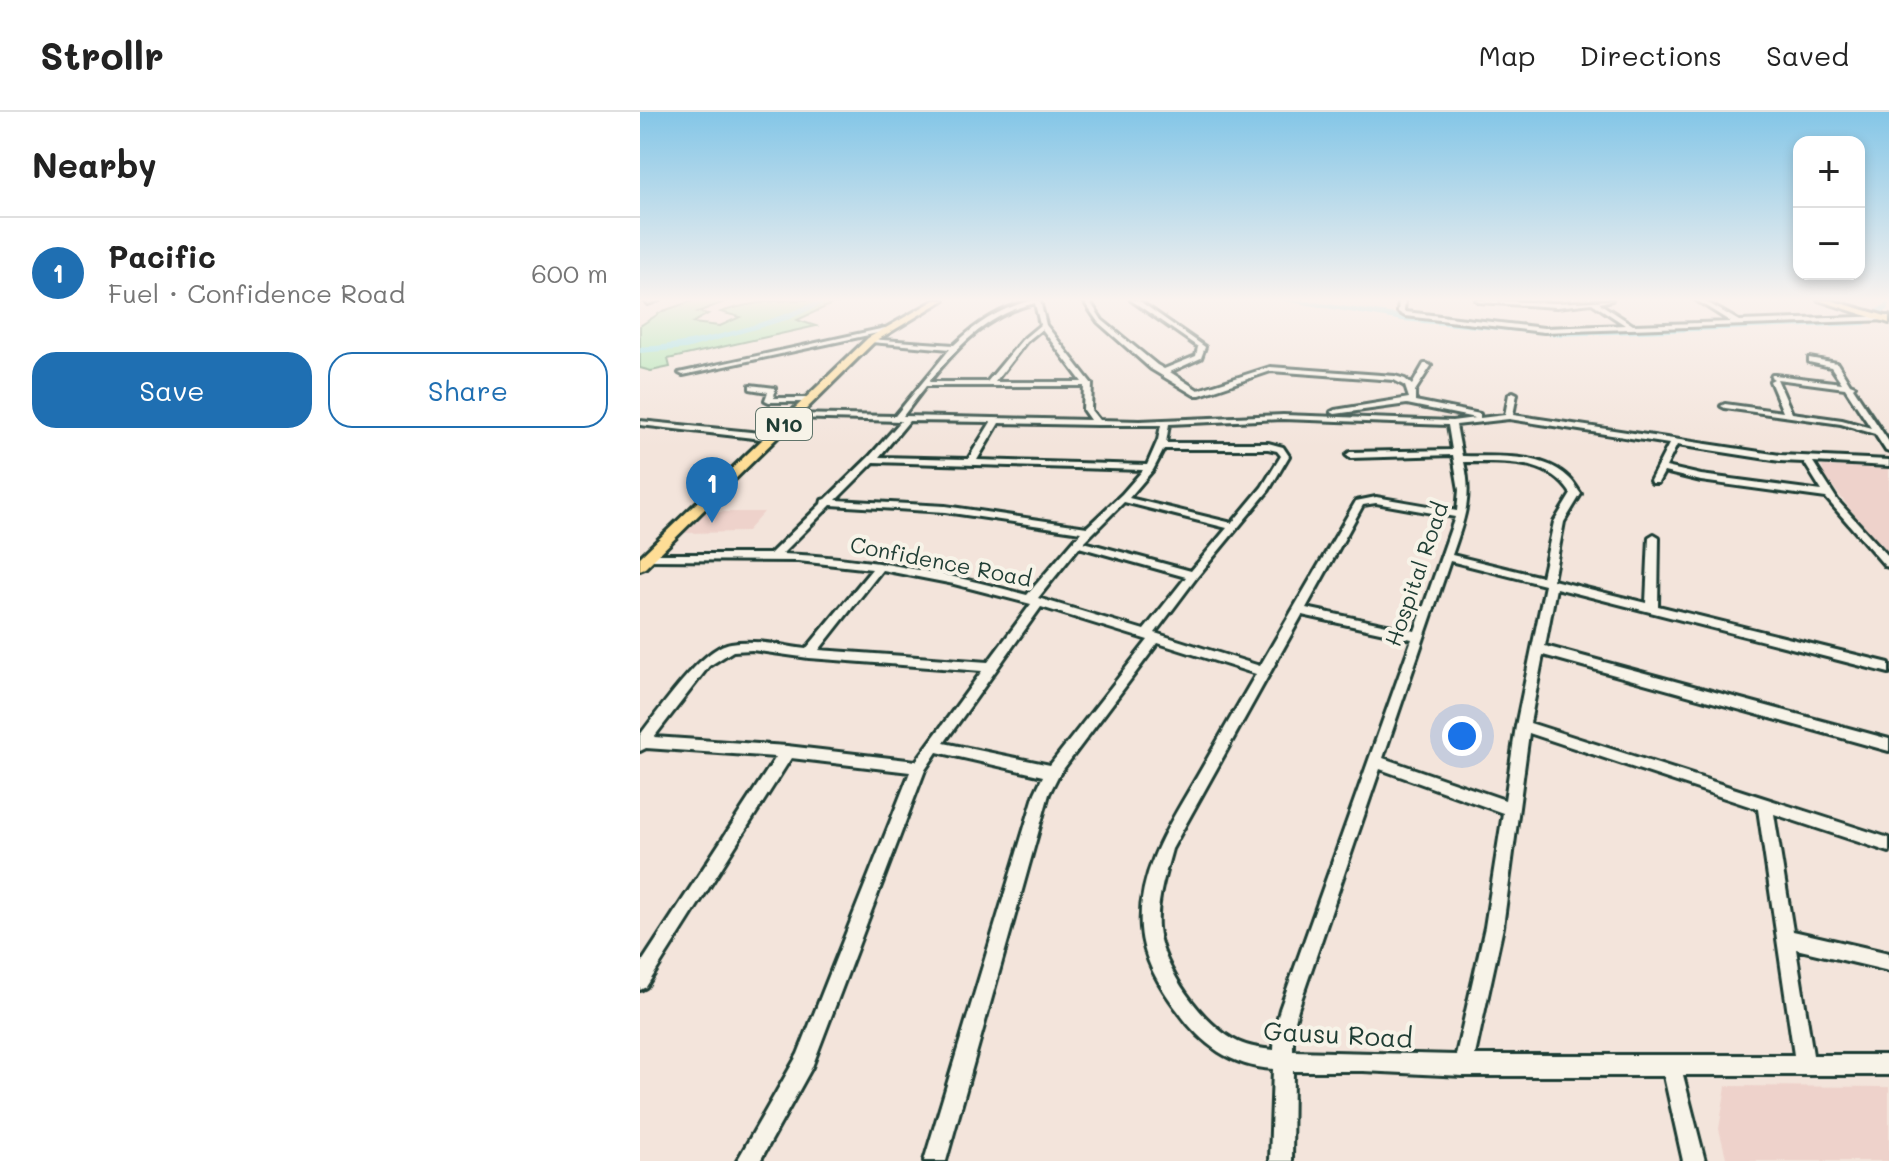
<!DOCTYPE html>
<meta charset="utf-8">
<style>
:root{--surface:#fff;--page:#f2f2f2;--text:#222;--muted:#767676;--line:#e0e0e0;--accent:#1f6fb2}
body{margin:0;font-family:Mali,sans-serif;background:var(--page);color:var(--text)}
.controls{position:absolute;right:24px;top:24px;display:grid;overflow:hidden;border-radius:16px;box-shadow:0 4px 12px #0003}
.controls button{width:72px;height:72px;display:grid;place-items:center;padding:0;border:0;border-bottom:2px solid var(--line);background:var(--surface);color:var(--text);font:40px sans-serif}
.you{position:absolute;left:822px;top:624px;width:28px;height:28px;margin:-20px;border:6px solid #fff;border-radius:50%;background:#1a73e8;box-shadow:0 0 0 12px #1a73e833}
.badge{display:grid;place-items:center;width:52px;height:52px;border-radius:50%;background:var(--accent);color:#fff;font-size:26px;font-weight:700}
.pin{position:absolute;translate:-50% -66px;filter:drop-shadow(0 2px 4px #0008)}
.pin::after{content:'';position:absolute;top:42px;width:28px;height:24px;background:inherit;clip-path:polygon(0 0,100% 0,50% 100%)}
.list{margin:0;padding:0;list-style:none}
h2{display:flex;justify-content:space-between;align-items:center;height:104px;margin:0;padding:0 32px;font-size:34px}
h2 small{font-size:26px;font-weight:400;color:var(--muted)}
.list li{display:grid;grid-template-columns:52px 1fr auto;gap:24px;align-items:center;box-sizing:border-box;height:112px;padding:0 32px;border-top:2px solid var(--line)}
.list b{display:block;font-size:30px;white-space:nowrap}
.list p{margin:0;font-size:26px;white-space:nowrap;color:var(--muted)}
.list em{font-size:26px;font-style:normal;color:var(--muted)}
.actions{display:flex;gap:16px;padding:24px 32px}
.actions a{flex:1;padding:18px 0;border:2px solid var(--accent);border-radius:24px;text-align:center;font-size:28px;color:var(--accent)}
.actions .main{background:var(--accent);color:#fff}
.map{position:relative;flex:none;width:1249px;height:1049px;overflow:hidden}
header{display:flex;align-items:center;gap:48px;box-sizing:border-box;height:112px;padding:0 40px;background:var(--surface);border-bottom:2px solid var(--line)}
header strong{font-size:38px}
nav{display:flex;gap:44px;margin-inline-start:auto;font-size:28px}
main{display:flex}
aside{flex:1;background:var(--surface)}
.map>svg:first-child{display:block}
.built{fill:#eed2cb}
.green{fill:#a6e4ac;stroke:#629070;stroke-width:2}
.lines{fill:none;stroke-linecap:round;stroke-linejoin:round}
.river{fill:#8ee0e5;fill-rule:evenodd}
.minor-casing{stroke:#1f3d34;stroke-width:6}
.major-casing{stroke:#1f3d34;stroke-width:6}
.minor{fill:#f7f3e8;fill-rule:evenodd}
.major{fill:#fedd96;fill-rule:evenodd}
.labels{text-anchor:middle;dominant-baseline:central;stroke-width:8;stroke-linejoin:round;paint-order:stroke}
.shield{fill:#f7f3e8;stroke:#60746a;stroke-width:2}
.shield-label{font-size:20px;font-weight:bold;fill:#1f3d34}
.street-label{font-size:22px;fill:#1f3d34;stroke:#f7f3e8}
.near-street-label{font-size:26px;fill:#1f3d34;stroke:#f7f3e8}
</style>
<header>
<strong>Strollr</strong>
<nav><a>Map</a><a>Directions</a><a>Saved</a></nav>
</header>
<main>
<aside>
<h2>Nearby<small></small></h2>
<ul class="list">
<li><span class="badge">1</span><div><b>Pacific</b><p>Fuel · Confidence Road</p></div><em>600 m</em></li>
</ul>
<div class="actions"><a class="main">Save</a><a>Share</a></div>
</aside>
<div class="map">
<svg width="1249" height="1049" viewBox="0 0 1249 1049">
<rect width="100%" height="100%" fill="#f3e4db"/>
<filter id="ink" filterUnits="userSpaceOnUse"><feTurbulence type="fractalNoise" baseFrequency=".0125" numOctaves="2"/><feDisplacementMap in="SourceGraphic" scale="16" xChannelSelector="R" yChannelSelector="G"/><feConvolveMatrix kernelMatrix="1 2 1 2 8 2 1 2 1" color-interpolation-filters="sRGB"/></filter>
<g filter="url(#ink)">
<!-- built -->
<path class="built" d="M1182 354 1249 357V448L1184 363Z
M64 400H124L106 420 42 421Z
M1086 974 1249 975V1049H1087L1079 1017Z"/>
<!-- green -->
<path class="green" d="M55 188H89L58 200 68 202 52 211 80 214 100 205 81 200C123 185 166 188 210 188L192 192 157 208 176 214 28 247 30 255 11 259 0 256V214L23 199Z"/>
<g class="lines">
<!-- river -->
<path class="river" d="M180 188H192L150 207 46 237 0 241V235C62 231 123 212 180 188Z
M638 188H660L763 203 917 218 1225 207 1230 210 1225 213 917 224 763 209Z
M1249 190V197L1239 204H1233V200Z"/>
<!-- minor casing -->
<g class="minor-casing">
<path id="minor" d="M10 188H20L8 192 5 190Z
M394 188 400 189 406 213 452 272 451 298 459 308 500 309 643 303 812 309 835 306 767 292 695 302 691 300 695 298 769 286 765 274 754 268 631 259 560 283H554L511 257 458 210 443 188H449L462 208 517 253 524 257 556 244 558 235 491 188H498L565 235 561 246 530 260 558 278 630 255 755 264 765 267 772 273 784 252H787L791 254 775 279V289L840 302V306L865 303 869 282 873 280 877 282 873 303 1140 343 1249 348V354L1173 350 1198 389 1249 445V455L1245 454 1186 386 1061 369 1024 360 1018 371H1012L1010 369 1029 332 869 307 816 313 822 344C856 345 903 340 929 366 934 370 937 377 941 382L924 410 913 468 1006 491 1009 425 1014 422 1019 425 1018 494 1249 551V561L916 476 905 534 1249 627V639L903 543 890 611 1249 726V740L1134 702 1153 819 1249 841V859L1156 837 1173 943H1249V963H1043L1065 1049H1043L1024 964H823L723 959H653L652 1049H630L633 957C591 954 562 933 538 899 520 875 503 847 501 816 497 759 531 710 558 663 577 630 596 596 616 562L518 531 418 664 409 682 306 1049H284L395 681 403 664 297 640 285 658 172 955 120 1049H97L158 942 270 660 151 646 6 875 0 878V853L136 645 6 636 0 639V623C19 599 62 535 91 531 116 527 142 534 166 537L232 457 158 449 7 448 2 445 7 442H130L181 392 182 388 186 387 229 345 261 309 152 306H149V302L255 304 310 237 231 230 229 229V227L314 233C338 210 362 195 394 188ZM395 191 400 213 382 228 347 270H289C318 234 348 202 395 191ZM402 217 442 270H355L386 230ZM286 274H444L443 298 450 308 263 304ZM643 307 808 313 812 338 710 340 706 343 710 346 813 343 819 378 817 399 736 385 716 389 620 554 515 521 557 465 629 378 649 344 643 335 628 331H526L529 312ZM269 309 351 310 328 347 239 345ZM359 311 457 313H521L518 328 507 353 337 348ZM1037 333 1140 349 1164 350 1182 379 1061 363 1026 355ZM524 337H628L637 339 641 344 622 375 592 411 489 386 513 358ZM234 350 503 358 482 382 447 415 305 394 196 388ZM824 350C862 351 908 345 931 382L914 410 902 465 812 443C824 408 833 386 824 350ZM484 390 587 416 551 459 444 430ZM736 391 815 405 775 519 666 496 723 393ZM191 393 305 400 441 420 387 483C307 461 225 445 142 442ZM439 435 546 465 504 518 398 486ZM810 449 905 473 876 614 865 688 743 646ZM242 458 314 472 391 492 348 550 179 538ZM401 495 508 528 410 653 304 631ZM662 503 772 527 640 897 635 917 634 938C622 937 609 935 598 930 563 914 521 854 518 816 516 789 525 763 532 737ZM112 538 169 546 342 559 276 649 147 634 14 625 69 554 93 539ZM889 621 1118 697 1154 943H835L863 815ZM740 657 863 701 845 815 816 943 653 939V917L658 897Z
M759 188H765L764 199 766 200 904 216 985 213 952 191 916 195 839 190 836 188 916 191 972 188 959 191 993 213 1091 210 1056 188H1063L1099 209 1249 204V208L904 220 765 204 758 200Z
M245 216 248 218 247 219 43 263 39 261Z
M1169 246 1197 251 1210 272 1215 274 1213 276 1249 330V340L1246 339 1235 322 1201 312 1085 296 1081 294 1085 292 1143 300 1130 269 1134 267 1131 265 1132 263H1135L1202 271 1191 255 1169 250ZM1137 267 1205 276 1231 316 1202 308 1152 301Z
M110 273 135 276 134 286H168L172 288 168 290H129L125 288 128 280 110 277Z
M0 309 131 322 135 325 131 328 0 313Z"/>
</g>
<!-- major casing -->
<g class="major-casing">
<path id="major" d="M295 188H304L234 230 5 456 0 458V445L228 226Z
M1178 188H1190L1249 205V211Z"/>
</g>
<!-- minor -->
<use href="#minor" class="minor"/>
<!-- major -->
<use href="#major" class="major"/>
</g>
</g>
<!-- sky -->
<linearGradient id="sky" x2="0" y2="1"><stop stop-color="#84c6e7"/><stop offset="0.56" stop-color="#faf3ef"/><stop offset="1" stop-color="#faf3ef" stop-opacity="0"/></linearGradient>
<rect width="1249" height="335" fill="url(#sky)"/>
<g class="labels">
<!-- shield labels -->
<rect class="shield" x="116" y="296" width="56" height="32" rx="6"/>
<g class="shield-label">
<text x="144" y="312">N10</text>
</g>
<!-- street labels -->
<g class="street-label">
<text transform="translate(301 449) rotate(11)">Confidence Road</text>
<text transform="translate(776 462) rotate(-71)">Hospital Road</text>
</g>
<!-- near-street labels -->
<g class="near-street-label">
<text transform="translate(698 922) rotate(3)">Gausu Road</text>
</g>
</g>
</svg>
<div class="controls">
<button>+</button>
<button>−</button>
</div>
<div class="you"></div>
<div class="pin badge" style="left:72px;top:411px">1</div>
</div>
</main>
